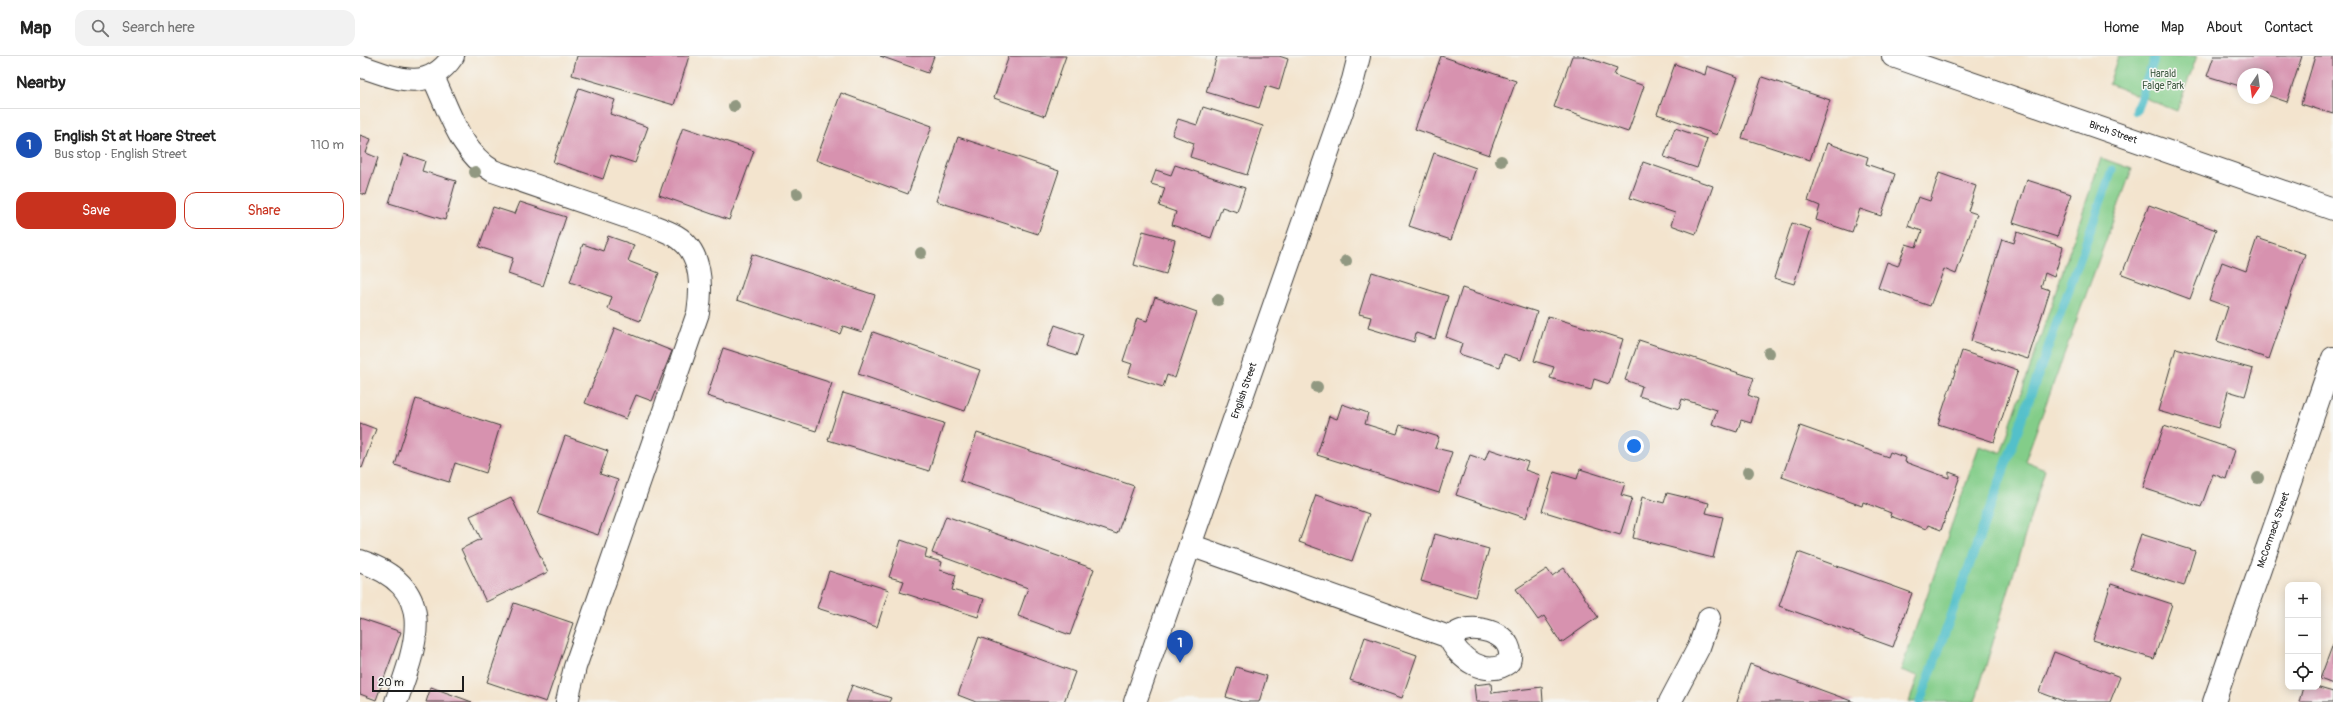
<!DOCTYPE html>
<meta charset="utf-8">
<style>
:root{--surface:#fff;--page:#f2f2f2;--text:#222;--muted:#767676;--line:#e0e0e0;--accent:#c8321e}
body{margin:0;font-family:Pangolin,sans-serif;background:var(--page);color:var(--text)}
.controls{position:absolute;right:12px;bottom:12px;display:grid;overflow:hidden;border-radius:8px;box-shadow:0 2px 10px #0003}
.controls button{width:36px;height:36px;display:grid;place-items:center;padding:0;border:0;border-bottom:1px solid var(--line);background:var(--surface);color:var(--text);font:20px sans-serif}
.compass{position:absolute;left:1877px;top:12px;width:36px;height:36px;border-radius:50%;background:var(--surface);box-shadow:0 2px 10px #0003;rotate:193deg}
.scale{position:absolute;left:12px;bottom:10px;width:92px;box-sizing:border-box;padding-left:4px;border:2px solid #1c1c1c;border-top:0;font-size:11px;line-height:14px;white-space:nowrap;color:#1c1c1c;-webkit-text-stroke:3px #f6f6f2;paint-order:stroke}
.you{position:absolute;left:1274px;top:390px;width:14px;height:14px;margin:-10px;border:3px solid #fff;border-radius:50%;background:#1a73e8;box-shadow:0 0 0 6px #1a73e833}
.badge{display:grid;place-items:center;width:26px;height:26px;border-radius:50%;background:var(--accent);color:#fff;font-size:13px;font-weight:700}
.pin{position:absolute;translate:-50% -33px;filter:drop-shadow(0 1px 2px #0008)}
.pin::after{content:'';position:absolute;top:21px;width:14px;height:12px;background:inherit;clip-path:polygon(0 0,100% 0,50% 100%)}
.list{margin:0;padding:0;list-style:none}
h2{display:flex;justify-content:space-between;align-items:center;height:52px;margin:0;padding:0 16px;font-size:17px}
h2 small{font-size:13px;font-weight:400;color:var(--muted)}
.list li{display:grid;grid-template-columns:26px 1fr auto;gap:12px;align-items:center;box-sizing:border-box;height:72px;padding:0 16px;border-top:1px solid var(--line)}
.list b{display:block;font-size:15px;white-space:nowrap}
.list p{margin:0;font-size:13px;white-space:nowrap;color:var(--muted)}
.list em{font-size:13px;font-style:normal;color:var(--muted)}
.actions{display:flex;gap:8px;padding:12px 16px}
.actions a{flex:1;padding:9px 0;border:1px solid var(--accent);border-radius:12px;text-align:center;font-size:14px;color:var(--accent)}
.actions .main{background:var(--accent);color:#fff}
.icon{flex:none;width:22px;height:22px;fill:none;stroke:currentColor;stroke-width:2;stroke-linecap:round;stroke-linejoin:round}
.map{position:relative;flex:none;width:1973px;height:646px;overflow:hidden}
header{display:flex;align-items:center;gap:24px;box-sizing:border-box;height:56px;padding:0 20px;background:var(--surface);border-bottom:1px solid var(--line)}
header strong{font-size:19px}
nav{display:flex;gap:22px;margin-inline-start:auto;font-size:14px}
.search{width:280px;height:36px;background:var(--page);display:flex;align-items:center;gap:10px;box-sizing:border-box;padding:0 14px;border-radius:12px;color:var(--muted);font-size:15px}
main{display:flex}
aside{flex:1;background:var(--surface)}
.map>svg:first-child{display:block}
.green{fill:#83cd89;stroke:#507452}
.lines{fill:none;stroke-linecap:round;stroke-linejoin:round}
.stream{stroke:#53c0ca;stroke-width:9}
.building{fill:#d792af}
.minor-casing{stroke:#3c3a37;stroke-width:24}
.minor{stroke:#fff;stroke-width:22}
.tree{fill:#919881}
.labels{text-anchor:middle;dominant-baseline:central;stroke-width:3;stroke-linejoin:round;paint-order:stroke}
.park-label{font-size:10px;fill:#405a42;stroke:#f6f6f2}
.street-label{font-size:10px;fill:#1c1c1c;stroke:#f6f6f2}
</style>
<header>
<strong>Map</strong>
<div class="search"><svg class="icon" aria-label="search" viewBox="0 0 24 24"><circle cx="10" cy="10" r="6"/><path d="M15 15l6 6"/></svg>Search here</div>
<nav><a>Home</a><a>Map</a><a>About</a><a>Contact</a></nav>
</header>
<main>
<aside>
<h2>Nearby<small></small></h2>
<ul class="list">
<li><span class="badge" style="background:#1a4fb4">1</span><div><b>English St at Hoare Street</b><p>Bus stop · English Street</p></div><em>110 m</em></li>
</ul>
<div class="actions"><a class="main">Save</a><a>Share</a></div>
</aside>
<div class="map">
<svg width="1973" height="646" viewBox="0 0 1973 646">
<rect width="100%" height="100%" fill="#f6f6f2"/>
<filter id="ink" filterUnits="userSpaceOnUse"><feTurbulence type="fractalNoise" baseFrequency=".025" numOctaves="2"/><feDisplacementMap in="SourceGraphic" scale="8" xChannelSelector="R" yChannelSelector="G"/><feConvolveMatrix kernelMatrix="1 2 1 2 8 2 1 2 1" color-interpolation-filters="sRGB"/></filter>
<filter id="wash" filterUnits="userSpaceOnUse"><feTurbulence type="fractalNoise" baseFrequency=".012" numOctaves="4" result="noise"/><feDisplacementMap in="SourceGraphic" scale="16" xChannelSelector="R" yChannelSelector="G"/><feGaussianBlur stdDeviation="0.9" result="paint"/><feColorMatrix in="noise" values="0 0 0 0 0 0 0 0 0 0 0 0 0 0 0 0 0 1.4 0 .05"/><feComposite in="paint" operator="in"/></filter>
<g filter="url(#wash)">
<rect width="100%" height="100%" fill="#f3e4ce"/>
<!-- green -->
<path class="green" d="M1758 0H1837L1817 55 1749 28Z
M1741 102 1772 113 1665 405 1685 413 1615 646H1549L1558 620 1541 614 1619 390 1641 397Z"/>
<g class="lines">
<!-- stream -->
<path class="stream" d="M1776 55 1795 0
M1560 646 1752 114"/>
</g>
<g id="blocks">
<!-- building -->
<path class="building" d="M217 0H329L314 49 212 19Z
M520 0H574L568 17Z
M649 0H706L685 60 634 42Z
M857 0H919L928 3 919 34 906 30 899 52 846 36Z
M1081 0 1156 25 1129 99 1055 73Z
M1212 0H1222L1257 12 1254 19 1284 30 1268 76 1194 51Z
M1854 0H1942L1927 46 1907 39V18H1883V31L1847 20Z
M1955 0H1973V58L1941 48Z
M1315 8 1345 19 1347 10 1378 21 1357 79 1297 58Z
M1402 21 1470 44 1450 104 1382 82Z
M219 32 255 44 250 58 288 71 275 107 251 99 243 123 193 106Z
M481 37 572 70 548 138 456 104Z
M843 51 903 70 887 119 830 101 834 87 812 79 818 63 837 69Z
M323 71 394 95 369 164 299 139Z
M1315 72 1347 83 1337 112 1304 101Z
M0 79 11 83 6 97 18 102 6 139 0 137Z
M598 81 699 115 678 178 576 145Z
M1467 87 1508 101 1506 108 1535 118 1521 160 1500 153 1492 176 1456 164 1460 150 1448 145Z
M1074 97 1116 112 1091 184 1049 170Z
M44 98 65 105 62 115 96 125 85 164 29 147Z
M1283 106 1353 130 1336 178 1311 169 1315 157 1270 142Z
M815 109 885 132 877 156 862 151 851 182 812 169 816 156 799 150 805 132 791 128 796 114 811 119Z
M1579 117 1616 130 1608 155 1617 158 1596 218 1584 213 1570 250 1518 232 1527 206 1538 210 1546 188 1556 191 1562 175 1548 170 1558 141 1570 145Z
M1667 124 1711 138 1697 181 1653 167Z
M160 146 206 161 183 230 148 218 153 202 119 191 133 151 155 158Z
M1789 149 1856 174 1830 243 1762 218Z
M1432 167 1451 173 1434 228 1414 222Z
M783 175 815 184 806 218 774 209Z
M1657 176 1703 191 1694 221 1685 217 1681 231 1690 234 1668 303 1611 285 1642 183 1654 187Z
M248 180 274 189 268 205 299 217 280 265 248 253 252 241 210 226 223 188 243 195Z
M1897 182 1945 198 1909 303 1857 285 1868 251 1849 244 1862 206 1886 215Z
M392 198 515 239 502 276 483 270 480 278 377 244Z
M1012 216 1088 240 1075 283 1056 277 1054 286 1008 272 1011 261 999 258Z
M1102 232 1177 256 1161 304 1144 298 1140 311 1099 298 1102 287 1086 281Z
M795 241 837 256 815 322 807 319 803 331 768 320 772 308 763 305 777 262 787 265Z
M1188 260 1263 283 1249 328 1234 323 1231 334 1190 322 1194 311 1174 305Z
M695 269 723 279 716 300 687 290Z
M255 272 312 295 292 345 276 339 266 363 225 347Z
M513 276 620 314 605 355 498 318Z
M1279 284 1394 322 1388 339 1398 343 1391 367 1381 364 1377 376 1352 368 1357 354 1322 343 1319 353 1279 340 1282 330 1265 324Z
M363 292 472 327 456 375 347 340Z
M1816 292 1893 313 1885 340 1868 335 1858 372 1798 355Z
M1602 295 1658 314 1634 386 1578 368Z
M483 337 584 367 569 415 468 384Z
M56 343 140 370 126 417 95 407 89 426 35 409Z
M982 348 1008 357 1005 368 1037 378 1040 369 1079 381 1075 392 1092 396 1079 437 957 399 969 360 977 363Z
M0 367 16 373 2 412 0 411Z
M1440 370 1528 401 1530 396 1546 402 1545 406 1589 422V416L1600 420 1581 474 1568 469 1566 473 1530 460 1531 457 1503 446 1502 450 1422 421Z
M1804 370 1875 394 1866 423 1853 418 1841 451 1783 432Z
M617 377 774 430 757 478 600 425Z
M205 380 248 395 240 418 258 424 238 479 178 458Z
M1129 393 1168 406 1165 414 1180 419 1166 462 1096 439 1110 399 1125 404Z
M1220 413 1265 427 1261 439 1272 442 1260 479 1182 455 1194 416 1217 423Z
M1307 437 1349 447 1346 457 1363 461 1353 502 1273 482 1282 441 1304 447Z
M956 439 1009 458 992 505 939 486Z
M151 441 188 516 126 546 101 493 121 483 110 460Z
M586 460 734 513 710 579 658 560 668 532 572 497Z
M1075 478 1129 493 1115 541 1061 525Z
M1781 478 1835 495 1824 530 1770 513Z
M541 484 567 493 565 501 582 506 580 514 596 519 592 534 624 543 618 561 540 536 544 525 529 521Z
M1438 496 1552 537 1533 591 1419 550Z
M1204 512 1238 561 1201 587 1184 560 1178 564 1156 533 1187 513 1192 520Z
M469 515 529 534 517 571 457 552Z
M1751 528 1812 548 1794 603 1733 584Z
M154 547 213 567 186 646 127 626Z
M0 562 41 576 16 644 0 638Z
M619 581 715 616 704 646H616L598 639Z
M1005 581 1057 599 1042 642 990 624Z
M1973 588V628L1960 623Z
M1694 596 1760 621 1750 646H1706L1679 636Z
M1390 608 1494 646H1377Z
M876 611 907 620 899 646H882L866 641Z
M1131 627 1132 637 1182 631 1183 646H1116L1114 629Z
M492 629 531 642 529 646H486Z
M71 631 112 646H66Z
M1943 631H1956L1973 636V646H1939Z"/>
</g>
</g>
<g filter="url(#ink)">
<use href="#blocks" fill-opacity="0" stroke="#3c3a37" stroke-width="1"/>
<g class="lines">
<!-- minor casing -->
<g class="minor-casing">
<g id="minor">
<path id="s1" d="M1533 0 1973 153"/>
<path d="M0 10C36 22 67 38 93 0"/>
<path d="M73 21C89 54 100 96 133 115L293 170C301 173 309 176 316 180 343 196 342 231 338 257L215 611 207 646"/>
<path d="M830 489 1089 581C1098 603 1127 623 1149 606 1157 581 1124 569 1104 574 1099 575 1094 579 1089 581"/>
<path d="M0 505C78 531 58 585 36 646"/>
<path id="s2" d="M775 646 993 24 999 0"/>
<path d="M1310 646 1339 591 1349 562"/>
<path id="s3" d="M1854 646 1973 302"/>
</g>
</g>
<!-- minor -->
<use href="#minor" class="minor"/>
</g>
<!-- trees -->
<g class="tree">
<circle cx="374" cy="50" r="6"/>
<circle cx="1141" cy="105" r="6"/>
<circle cx="115" cy="116" r="6"/>
<circle cx="437" cy="138" r="6"/>
<circle cx="561" cy="197" r="6"/>
<circle cx="986" cy="205" r="6"/>
<circle cx="858" cy="244" r="6"/>
<circle cx="1409" cy="297" r="6"/>
<circle cx="957" cy="331" r="6"/>
<circle cx="1388" cy="416" r="6"/>
<circle cx="1898" cy="422" r="6"/>
</g>
</g>
<g class="labels">
<!-- park labels -->
<g class="park-label">
<text x="1803" y="18">Harald<tspan x="1803" dy="12">Falge Park</tspan></text>
</g>
<!-- street labels -->
<g class="street-label">
<text stroke="none"><textPath href="#s1" startOffset="233">Birch Street</textPath></text>
<text stroke="none"><textPath href="#s2" startOffset="330">English Street</textPath></text>
<text stroke="none"><textPath href="#s3" startOffset="182">McCormack Street</textPath></text>
</g>
</g>
</svg>
<div class="controls">
<button>+</button>
<button>−</button>
<button><svg class="icon" aria-label="locate" viewBox="0 0 24 24"><circle cx="12" cy="12" r="6"/><path d="M12 2v4M12 18v4M2 12h4M18 12h4"/></svg></button>
</div>
<svg class="compass" viewBox="-18 -18 36 36"><path d="M0-13l5 13h-10z" fill="#e53935"/><path d="M0 13l5-13h-10z" fill="#767676"/></svg>
<div class="scale">20 m</div>
<div class="you"></div>
<div class="pin badge" style="left:820px;top:607px;background:#1a4fb4">1</div>
</div>
</main>
